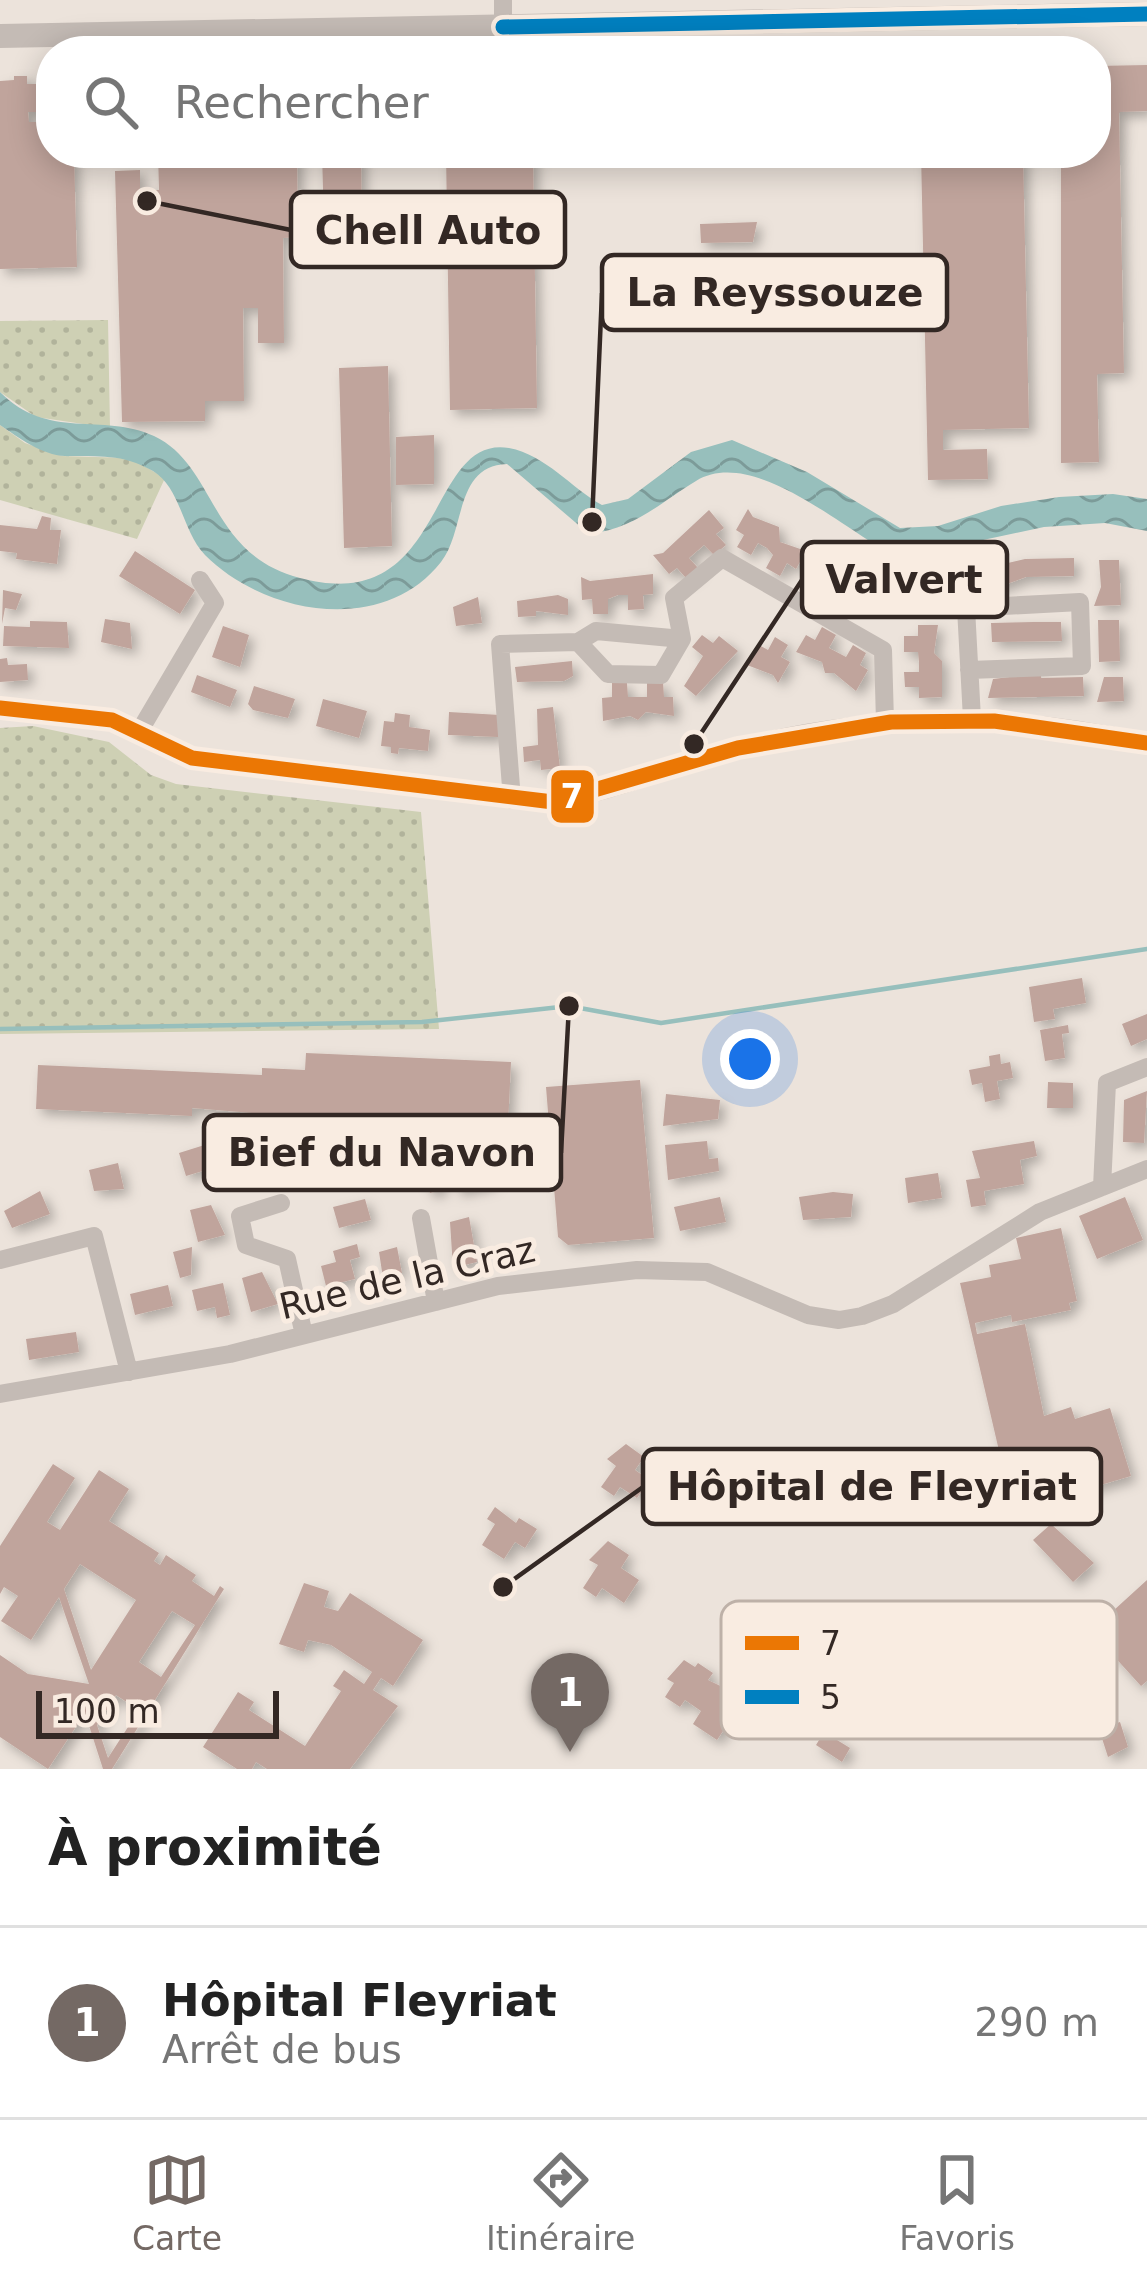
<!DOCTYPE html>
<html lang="fr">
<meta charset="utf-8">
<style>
:root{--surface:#fff;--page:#f2f2f2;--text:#222;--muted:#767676;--line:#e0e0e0;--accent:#746964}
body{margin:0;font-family:"DejaVu Sans",sans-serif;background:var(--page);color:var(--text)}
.scale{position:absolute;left:36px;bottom:30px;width:243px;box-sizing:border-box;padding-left:12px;border:6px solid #332824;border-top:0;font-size:33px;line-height:42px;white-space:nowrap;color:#332824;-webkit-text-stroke:9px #f9ece1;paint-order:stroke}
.you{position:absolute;left:750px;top:1059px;width:42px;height:42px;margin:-30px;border:9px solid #fff;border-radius:50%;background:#1a73e8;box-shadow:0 0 0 18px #1a73e833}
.badge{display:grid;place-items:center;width:78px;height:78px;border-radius:50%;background:var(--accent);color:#fff;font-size:39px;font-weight:700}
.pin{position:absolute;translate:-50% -99px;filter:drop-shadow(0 3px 6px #0008)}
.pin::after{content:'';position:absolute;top:63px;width:42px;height:36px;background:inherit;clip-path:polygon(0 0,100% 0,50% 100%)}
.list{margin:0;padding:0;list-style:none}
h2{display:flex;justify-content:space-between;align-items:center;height:156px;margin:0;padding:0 48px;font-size:51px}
h2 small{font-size:39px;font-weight:400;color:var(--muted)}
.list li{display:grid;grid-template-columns:78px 1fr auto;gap:36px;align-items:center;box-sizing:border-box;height:192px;padding:0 48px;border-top:3px solid var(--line)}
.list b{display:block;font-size:45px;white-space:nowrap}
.list p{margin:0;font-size:39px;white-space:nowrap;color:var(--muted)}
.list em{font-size:39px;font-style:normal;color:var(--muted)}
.icon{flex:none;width:66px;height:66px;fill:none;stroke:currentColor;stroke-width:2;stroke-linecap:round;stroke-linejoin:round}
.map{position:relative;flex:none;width:1147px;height:1769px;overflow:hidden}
.search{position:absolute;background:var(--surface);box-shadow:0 6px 30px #0003;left:36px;right:36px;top:36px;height:132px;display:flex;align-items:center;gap:30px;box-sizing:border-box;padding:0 42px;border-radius:48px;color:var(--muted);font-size:45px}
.sheet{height:348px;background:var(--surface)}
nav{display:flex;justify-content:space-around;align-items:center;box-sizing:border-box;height:168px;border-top:3px solid var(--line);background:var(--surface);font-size:33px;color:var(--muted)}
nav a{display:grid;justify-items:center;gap:6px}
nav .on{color:var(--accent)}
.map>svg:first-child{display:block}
.grass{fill:url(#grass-dots)}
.water{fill:url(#water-waves)}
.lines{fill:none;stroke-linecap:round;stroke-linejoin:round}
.stream{stroke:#97bfbc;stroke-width:4.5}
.building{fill:#c0a49c;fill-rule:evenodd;filter:url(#shadow)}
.minor{stroke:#c4bbb5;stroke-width:18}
.tertiary{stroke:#c4bbb5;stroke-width:24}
.bus-1-casing{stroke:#f9ece1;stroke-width:24}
.bus-2-casing{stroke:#f9ece1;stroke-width:24}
.bus-1{stroke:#eb7704;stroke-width:15}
.bus-2{stroke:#0080c0;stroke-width:15}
.labels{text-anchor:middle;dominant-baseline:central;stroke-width:10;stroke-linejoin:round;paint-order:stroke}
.street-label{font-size:36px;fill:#332824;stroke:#f9ece1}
.key{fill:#f9ece1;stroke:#beb1a8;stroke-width:3}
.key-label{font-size:33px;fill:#332824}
.leader{fill:none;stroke:#332824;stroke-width:4.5}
.callout-dot{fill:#332824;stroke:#f9ece1;stroke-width:4.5}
.callout{fill:#f9ece1;stroke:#332824;stroke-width:4.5}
.callout-label{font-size:39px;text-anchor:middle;font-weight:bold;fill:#332824}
.line-badge{stroke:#f9ece1;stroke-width:4.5}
.badge-label{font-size:33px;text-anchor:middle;font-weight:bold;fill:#fff}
</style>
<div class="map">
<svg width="1147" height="1769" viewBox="0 0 1147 1769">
<defs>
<pattern id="grass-dots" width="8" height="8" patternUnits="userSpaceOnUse" patternTransform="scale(3)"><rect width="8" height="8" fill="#ced0b4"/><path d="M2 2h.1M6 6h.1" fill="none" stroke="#b1b39b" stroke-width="1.8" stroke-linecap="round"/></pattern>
<pattern id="water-waves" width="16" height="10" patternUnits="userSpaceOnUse" patternTransform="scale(3)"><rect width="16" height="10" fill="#97bfbc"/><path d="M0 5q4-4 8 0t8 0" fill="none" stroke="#7c9b99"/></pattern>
<filter id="shadow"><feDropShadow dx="5.5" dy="5.5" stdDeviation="6" flood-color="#0004"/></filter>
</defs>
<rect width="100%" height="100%" fill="#ece3db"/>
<!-- grass -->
<path class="grass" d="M108 320 110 428 36 417 0 392V321Z
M0 425 25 443 62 456 130 458 165 478 137 539 0 500Z
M33 726 109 742 151 775 176 784 421 812 439 1029 0 1034V728Z"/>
<!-- water -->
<path class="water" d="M0 392C48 441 102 412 154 436 217 466 208 554 300 578 448 618 425 434 509 448 546 455 571 488 602 505L628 499 691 452 732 440 807 472 900 528 938 526 1001 506 1059 497 1113 494 1147 499V531L1105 523 1044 527 899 558C849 535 755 445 696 481 658 504 636 528 589 534L507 464C454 466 466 530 441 562 383 636 265 615 205 555 182 531 181 488 153 471 121 453 100 457 65 456 42 455 19 438 0 425Z"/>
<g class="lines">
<!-- stream -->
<path class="stream" d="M0 1029 422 1022 569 1006 661 1023 1147 949"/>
</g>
<!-- building -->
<path class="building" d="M1147 65V111L1119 112 1124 373 1097 374 1099 462 1061 463V153H1096V66Z
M14 76H27V84H45L41 112H28L29 122H51V153H74L77 267 0 269V81L14 80Z
M158 153H297L298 237 283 238 284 343H258V308H243L244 401H205V421L122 422 115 171 140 170V190H159Z
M322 153H361L362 224 324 225Z
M446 153H533L537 408 450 410Z
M921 153H1023L1029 428 943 430V450L987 449 988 479 928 480Z
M757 222 753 242 701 243 700 224Z
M388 366 392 546 344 548 339 368Z
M434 435V484L396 485V437Z
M748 509 753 517 779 527 780 542 806 551 796 569 787 563 780 576 766 568 773 555 767 548 758 543 751 555 737 547 744 535 736 530Z
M709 510 724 528 716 534 726 545 714 555 704 545 689 558 698 568 686 578 677 568 669 574 653 555 663 553Z
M42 516 51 518 50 530H61L57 564 16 559 17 553 0 551V525L37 529Z
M135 551 195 590 180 614 119 576Z
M1074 558V576L1026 577 991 590 969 591 965 573 1025 559Z
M1099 560H1119L1121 605 1094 606 1101 587Z
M653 574V594L643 595 644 609 628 610V595H618L608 599V614H593L592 599 582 600 581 577 590 581Z
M3 590 22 594 16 610 5 608 2 624Z
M558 595 568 599V615L536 611V616L518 617 517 601Z
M478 597 482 623 456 626 453 607Z
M105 619 130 623 132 649 101 642Z
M1098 620H1119L1120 661 1099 662Z
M30 621 67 622 69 648 3 646 4 626 30 627Z
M1033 622H1061L1062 641 992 642 991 623Z
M918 625H938L934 653 942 661V697L919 698V687H905L904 672H919V662L918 652H904V636H918Z
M223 626 249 635 240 667 212 657Z
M822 627 836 635 829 648 846 657 853 645 866 653 860 665 868 670 856 691 834 673H825L822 662 796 652 806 635 815 640Z
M702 635 713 643 719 636 738 651 696 696 684 686 703 656 692 647Z
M775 637 788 645 781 657 790 662 778 683 773 675 747 665 759 645 768 650Z
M7 658 8 665 27 664 28 680 0 682V659Z
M572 661 573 676 564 681 517 682 515 667Z
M1041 673V678L1083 677 1084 696 988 698 993 679Z
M197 675 237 690 230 707 191 692Z
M1104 677H1123L1124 701 1097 702Z
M663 682 664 697H673L674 716 646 712 638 720 630 716 603 721 602 698 612 697V683H627L628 697H647V683Z
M254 686 295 699 288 718 253 710 248 704Z
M323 699 367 711 359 738 316 726Z
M553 707 560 768 541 770 540 760 524 762 523 747 538 745 537 709Z
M449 712 500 715 498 737 448 735Z
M395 713 410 715 409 727 430 730 428 751 399 748 398 754 391 753V747L381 746 384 721 394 722Z
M1082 978 1086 1003 1053 1009 1055 1019 1034 1022 1029 987Z
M1147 1014V1039L1131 1046 1122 1024Z
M1068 1025 1069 1033 1062 1034 1065 1058 1045 1061 1040 1030Z
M306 1053 511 1062 508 1125 502 1131 435 1128 192 1108V1116L36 1109 38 1065 262 1075V1068L305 1070Z
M1000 1054 1001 1064 1010 1062 1013 1078 997 1081 1000 1099 985 1102 982 1083 972 1085 969 1070 990 1066 989 1056Z
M640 1080 654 1238 568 1245 558 1237 546 1087Z
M1048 1082 1073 1083V1108H1047Z
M1147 1091 1144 1143 1123 1142 1124 1100Z
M666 1094 720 1100 718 1119 663 1126Z
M707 1141 709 1159 718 1158 719 1171 668 1180 665 1145Z
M1034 1141 1037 1156 1020 1160 1024 1184 984 1191 986 1205 971 1207 966 1180 980 1178 972 1151Z
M214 1142 220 1159 214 1161 216 1167 186 1176 179 1153Z
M487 1161 492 1183 457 1191 451 1170Z
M437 1162 443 1189 430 1193 418 1167Z
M118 1163 124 1189 94 1191 89 1170Z
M938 1173 942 1198 908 1203 905 1178Z
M40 1191 50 1214 12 1228 4 1211Z
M833 1192 853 1194 851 1217 803 1220 799 1197Z
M720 1197 726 1222 680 1231 674 1207Z
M1125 1197 1143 1240 1097 1259 1079 1216Z
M365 1199 371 1220 339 1228 333 1207Z
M211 1205 225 1235 198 1242 190 1210Z
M469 1217 477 1262 453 1268 450 1222Z
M1061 1228 1077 1301 1069 1303 1071 1310 1012 1322 1011 1315 975 1323 977 1334 1025 1324 1044 1416 1071 1407 1075 1419 1110 1408 1131 1476 1013 1511 960 1283 991 1277 989 1265 1021 1259 1016 1238Z
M357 1244 360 1257 350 1260 355 1279 326 1286 321 1266 336 1262 333 1251Z
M192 1247 191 1275 180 1278 173 1252Z
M397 1247 402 1273 383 1278 379 1252Z
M262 1272 278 1304 251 1312 242 1278Z
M223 1283 230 1315 217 1318 215 1307 197 1311 192 1290Z
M168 1285 173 1306 135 1315 130 1294Z
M76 1332 79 1352 29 1360 26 1339Z
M626 1444 644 1457 635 1470 649 1480 637 1498 620 1487 614 1496 601 1487 616 1466 607 1459Z
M53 1464 75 1478 47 1522 60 1530 99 1470 129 1489 109 1521 159 1553 154 1561 160 1565 166 1555 196 1575 192 1581 214 1596 220 1586 224 1589 112 1769H103L85 1713 48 1769 0 1737V1655L28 1674 89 1684 59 1597 31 1640 1 1621 18 1596 4 1587 0 1594V1546ZM80 1564 136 1600 91 1670 64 1589ZM172 1611 195 1625 161 1677 139 1662ZM116 1695 139 1710 108 1758 97 1725Z
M495 1507 516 1523 519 1518 537 1529 525 1548 515 1542 504 1559 482 1545 495 1524 487 1519Z
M1051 1524 1094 1563 1073 1582 1033 1540Z
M608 1541 629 1555 621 1568 639 1580 624 1603 602 1588 596 1597 583 1588 598 1565 589 1560Z
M1147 1580V1681L1141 1686 1091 1631Z
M304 1583 329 1591 324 1607 338 1611 350 1593 423 1640 393 1686 381 1678 373 1690 398 1706 350 1769H267L256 1762 252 1769H237L203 1747 238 1692 254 1702 249 1710 305 1746 341 1691 333 1686 344 1670 364 1684 372 1672 331 1645 308 1640 304 1652 279 1644Z
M684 1660 695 1667 698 1663 713 1673 708 1680 745 1698 717 1740 693 1724 701 1711 685 1700 680 1707 665 1697 674 1683 667 1679Z
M1120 1722 1128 1747 1108 1757 1099 1729Z
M824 1732 850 1748 842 1762 816 1745Z"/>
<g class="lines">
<!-- minor -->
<path class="minor" d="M503 0V27
M578 642 596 631 682 639
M969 670 1082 666 1080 602 966 608 972 719
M0 708 112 720 192 758 553 802C617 791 675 765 738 748 872 712 1012 712 1147 743
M139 732 215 603 200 580
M512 800 500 644 578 642 608 674 661 675 682 639 674 598 722 558 883 650 885 722
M1102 1187 1107 1083 1147 1067
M281 1203 240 1216 246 1245 287 1259 304 1335
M421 1218 436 1302
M0 1260 94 1236 129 1372
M0 1394 230 1354 498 1286 637 1270 707 1272 808 1315 839 1320 862 1316 893 1304 1040 1212 1147 1169"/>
<!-- tertiary -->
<path class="tertiary" d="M0 36 1147 14"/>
<!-- bus-1 casing -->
<g class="bus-1-casing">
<path id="bus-1" d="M0 708 112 720 192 758 553 802 738 748 891 722 994 721 1147 743"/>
</g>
<!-- bus-2 casing -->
<g class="bus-2-casing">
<path id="bus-2" d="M503 27 1147 14"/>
</g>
<!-- bus-1 -->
<use href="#bus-1" class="bus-1"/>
<!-- bus-2 -->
<use href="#bus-2" class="bus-2"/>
</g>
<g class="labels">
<!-- street labels -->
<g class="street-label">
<text transform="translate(407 1278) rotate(-13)">Rue de la Craz</text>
</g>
</g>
<!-- legend -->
<rect x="721" y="1601" width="396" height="138" rx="18" class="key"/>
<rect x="745" y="1636" width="54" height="14" fill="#eb7704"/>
<rect x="745" y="1690" width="54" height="14" fill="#0080c0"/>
<g class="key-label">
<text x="820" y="1655">7</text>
<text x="820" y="1709">5</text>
</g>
<!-- callouts -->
<path class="leader" d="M147 201L291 230M592 522L602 293M694 744L802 580M569 1006L561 1153M503 1587L643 1487"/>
<g class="callout-dot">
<circle cx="147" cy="201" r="12"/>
<circle cx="592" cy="522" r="12"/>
<circle cx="694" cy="744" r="12"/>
<circle cx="569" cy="1006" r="12"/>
<circle cx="503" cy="1587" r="12"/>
</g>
<g class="callout">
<rect x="291" y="192" width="274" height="75" rx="12"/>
<rect x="602" y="255" width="345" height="75" rx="12"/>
<rect x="802" y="542" width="205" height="75" rx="12"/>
<rect x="204" y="1115" width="357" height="75" rx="12"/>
<rect x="643" y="1449" width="458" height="75" rx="12"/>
</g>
<g class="callout-label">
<text x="428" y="244">Chell Auto</text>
<text x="775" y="306">La Reyssouze</text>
<text x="904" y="593">Valvert</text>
<text x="382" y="1166">Bief du Navon</text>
<text x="872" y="1500">Hôpital de Fleyriat</text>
</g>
<rect class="line-badge" x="549" y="768" width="47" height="57" rx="12" fill="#eb7704"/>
<g class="badge-label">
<text x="572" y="808">7</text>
</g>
</svg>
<div class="scale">100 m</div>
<div class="you"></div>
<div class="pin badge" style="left:570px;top:1752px">1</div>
<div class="search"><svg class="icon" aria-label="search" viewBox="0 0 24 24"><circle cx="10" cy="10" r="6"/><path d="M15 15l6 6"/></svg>Rechercher</div>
</div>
<section class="sheet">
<h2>À proximité<small></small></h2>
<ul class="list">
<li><span class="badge">1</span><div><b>Hôpital Fleyriat</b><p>Arrêt de bus</p></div><em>290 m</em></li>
</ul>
</section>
<nav>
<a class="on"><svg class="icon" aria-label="map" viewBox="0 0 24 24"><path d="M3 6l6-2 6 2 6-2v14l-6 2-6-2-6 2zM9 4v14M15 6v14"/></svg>Carte</a>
<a><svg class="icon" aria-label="directions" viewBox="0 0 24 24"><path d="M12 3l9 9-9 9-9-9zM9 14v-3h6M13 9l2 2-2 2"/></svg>Itinéraire</a>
<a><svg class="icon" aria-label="saved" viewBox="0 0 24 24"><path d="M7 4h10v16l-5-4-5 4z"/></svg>Favoris</a>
</nav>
